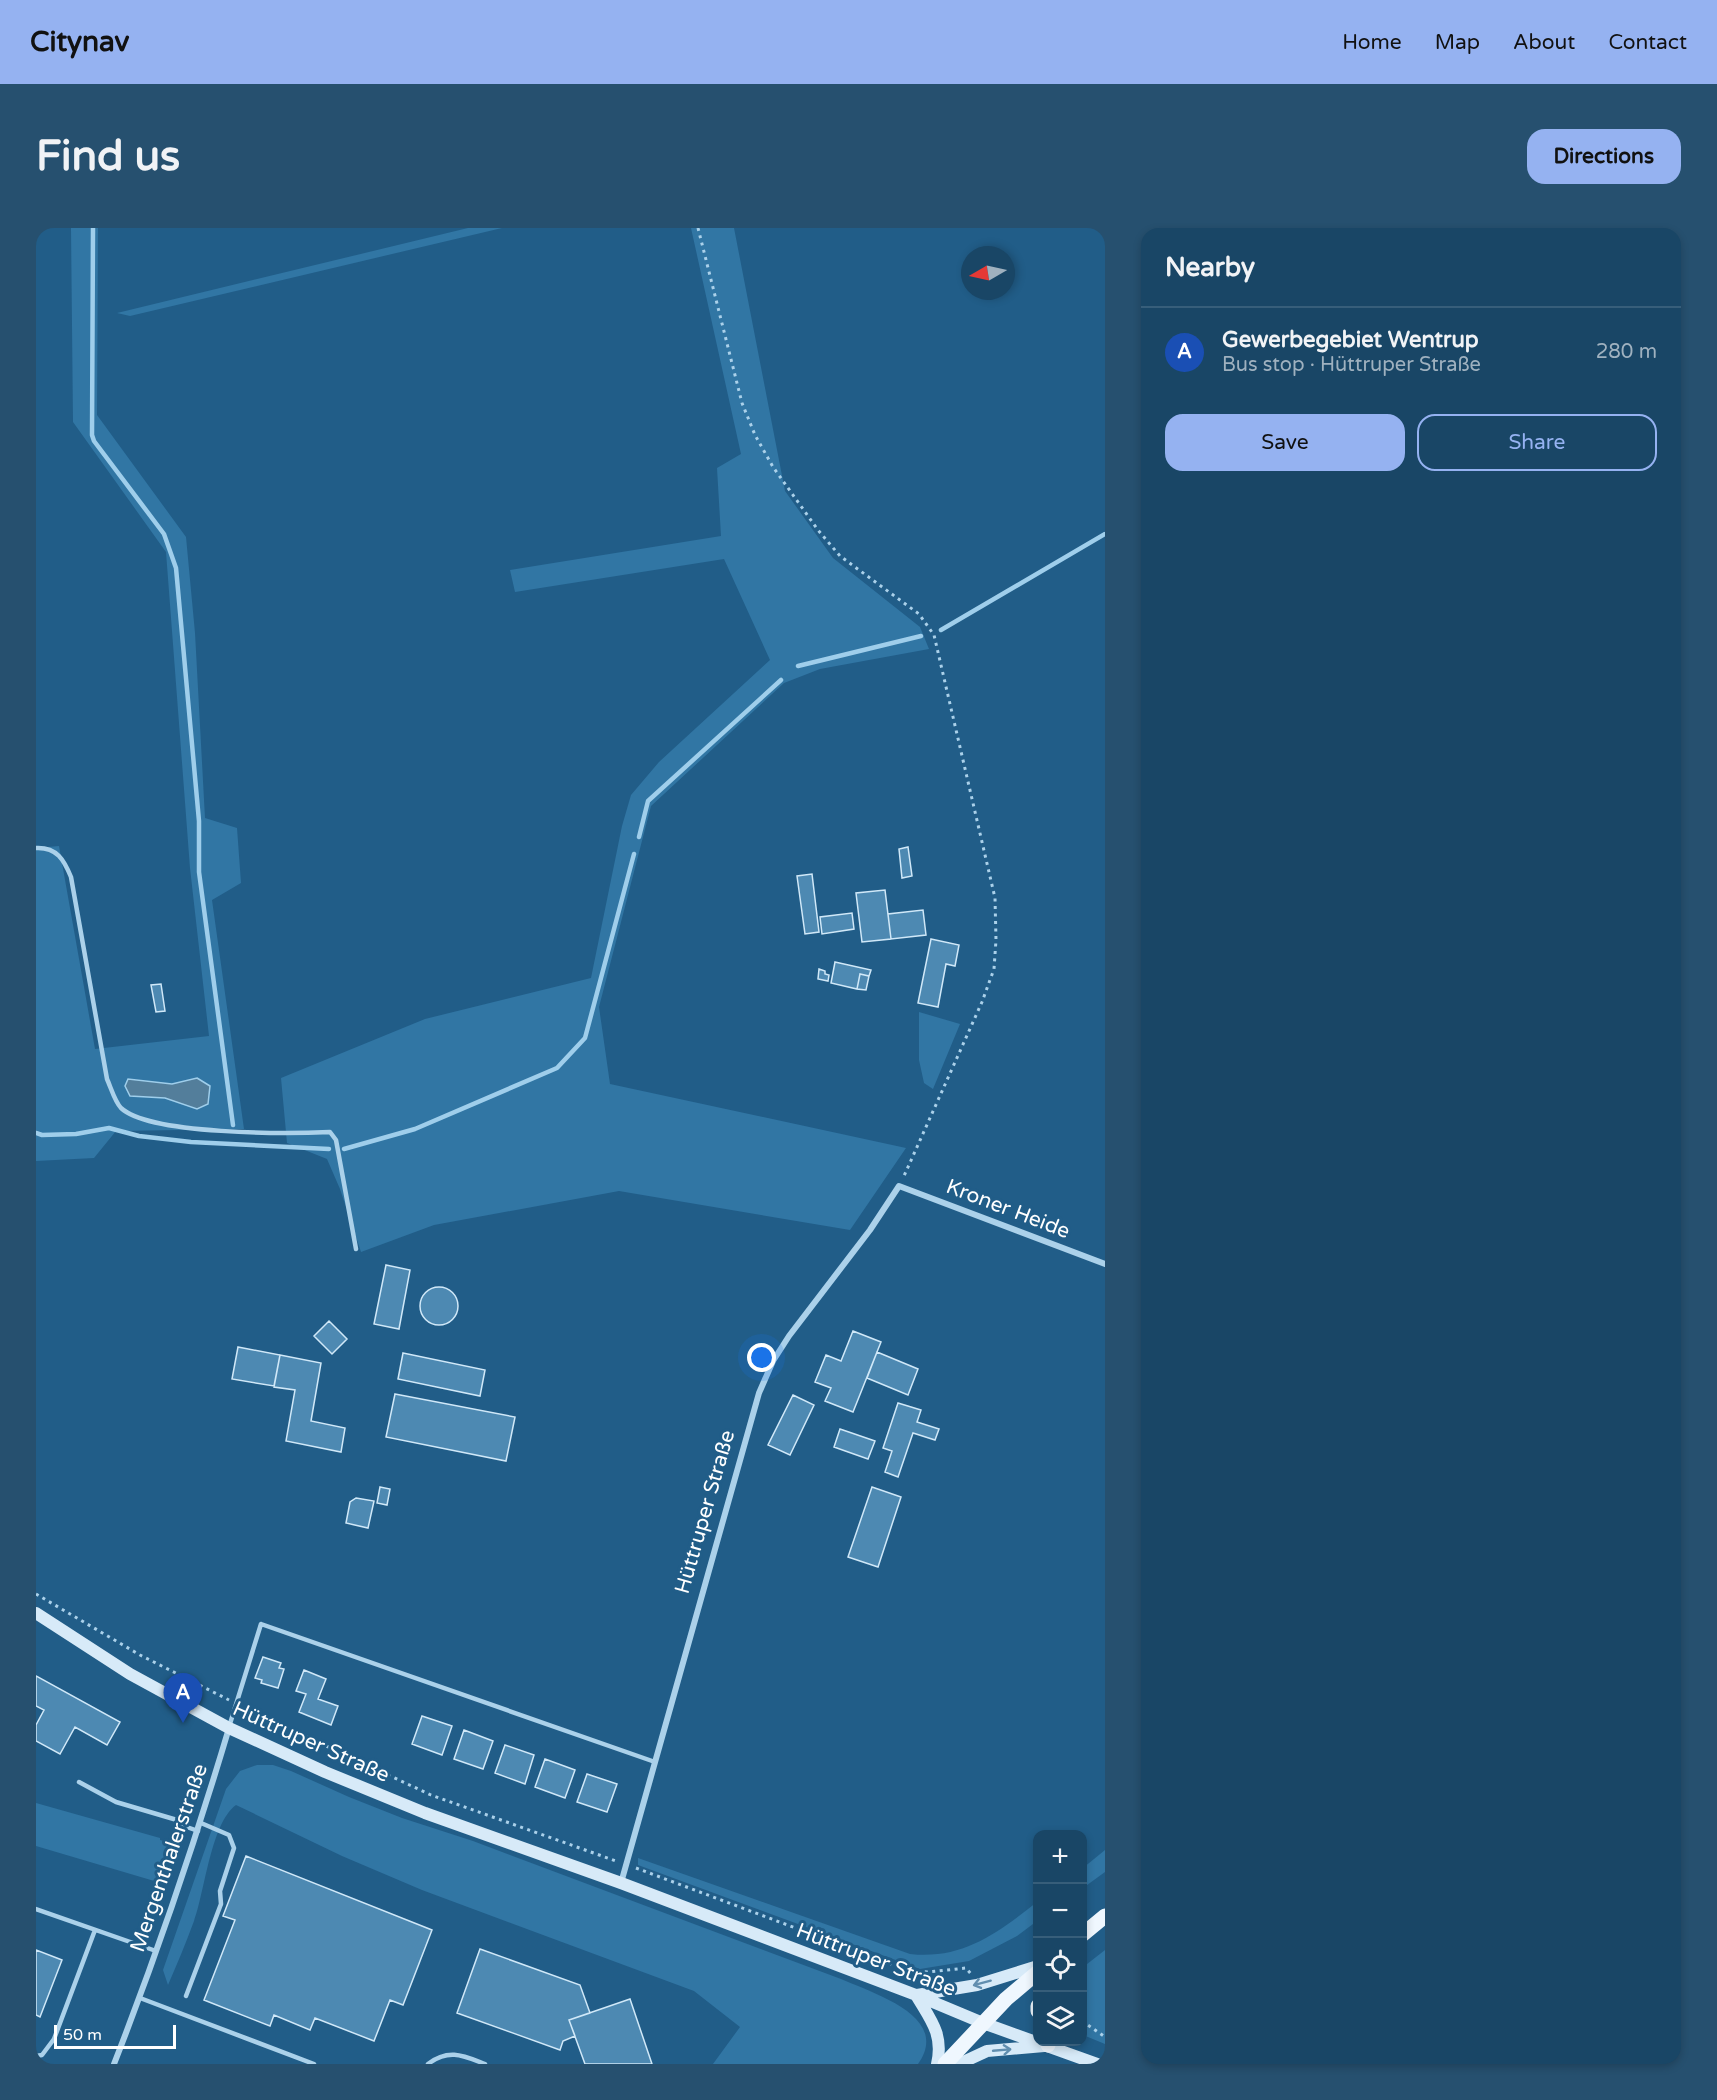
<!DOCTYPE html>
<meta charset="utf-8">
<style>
:root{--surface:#194666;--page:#26506f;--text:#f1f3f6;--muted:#9fb1bf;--line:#375e7a;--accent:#95b2f1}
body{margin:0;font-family:"Varela Round",sans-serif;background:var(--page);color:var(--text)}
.controls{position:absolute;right:18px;bottom:18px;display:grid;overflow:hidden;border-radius:12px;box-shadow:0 3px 9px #0003}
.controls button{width:54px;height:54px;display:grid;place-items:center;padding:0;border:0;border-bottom:2px solid var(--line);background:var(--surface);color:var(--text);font:30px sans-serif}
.compass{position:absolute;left:925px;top:18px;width:54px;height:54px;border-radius:50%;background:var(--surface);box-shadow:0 3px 9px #0003;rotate:261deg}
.scale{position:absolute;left:18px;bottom:15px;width:122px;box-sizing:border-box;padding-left:6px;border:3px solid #fff;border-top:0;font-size:16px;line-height:21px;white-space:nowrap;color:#fff;-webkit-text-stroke:4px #215d88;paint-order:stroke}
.you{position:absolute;left:726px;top:1130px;width:21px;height:21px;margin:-15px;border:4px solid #fff;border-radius:50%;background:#1a73e8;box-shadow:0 0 0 9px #1a73e833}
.badge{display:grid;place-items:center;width:39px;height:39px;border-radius:50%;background:var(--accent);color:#fff;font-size:20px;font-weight:700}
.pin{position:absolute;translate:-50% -50px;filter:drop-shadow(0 2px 3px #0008)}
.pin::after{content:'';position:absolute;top:32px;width:21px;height:18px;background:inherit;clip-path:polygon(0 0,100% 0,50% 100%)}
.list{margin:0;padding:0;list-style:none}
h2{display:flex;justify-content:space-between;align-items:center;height:78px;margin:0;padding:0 24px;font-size:26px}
h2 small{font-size:20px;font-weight:400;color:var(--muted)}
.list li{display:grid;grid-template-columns:39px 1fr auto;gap:18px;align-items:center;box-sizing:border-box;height:90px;padding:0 24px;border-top:2px solid var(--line)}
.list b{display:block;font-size:22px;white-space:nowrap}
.list p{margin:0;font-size:20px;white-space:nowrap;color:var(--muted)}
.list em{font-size:20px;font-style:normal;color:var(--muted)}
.actions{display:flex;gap:12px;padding:18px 24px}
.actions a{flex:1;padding:14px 0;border:2px solid var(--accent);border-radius:18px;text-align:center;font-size:21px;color:var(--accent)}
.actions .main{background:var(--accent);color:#111}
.icon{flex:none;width:33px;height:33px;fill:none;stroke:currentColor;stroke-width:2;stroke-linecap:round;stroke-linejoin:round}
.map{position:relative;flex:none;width:1069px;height:1836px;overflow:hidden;border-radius:18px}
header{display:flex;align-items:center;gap:36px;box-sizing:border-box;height:84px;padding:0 30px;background:var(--accent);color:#111}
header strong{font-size:28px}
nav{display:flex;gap:33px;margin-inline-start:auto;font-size:21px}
.intro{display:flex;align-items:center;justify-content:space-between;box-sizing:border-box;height:144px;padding:0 36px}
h1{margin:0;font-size:42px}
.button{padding:15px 27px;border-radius:18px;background:var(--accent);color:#111;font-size:21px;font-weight:700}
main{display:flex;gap:36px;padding:0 36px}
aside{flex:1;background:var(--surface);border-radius:18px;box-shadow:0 3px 9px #0003}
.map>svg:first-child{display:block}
.green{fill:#3176a4;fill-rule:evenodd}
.water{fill:#537e9b;stroke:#9fceeb;stroke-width:1.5}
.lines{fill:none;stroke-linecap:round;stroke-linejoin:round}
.stream{stroke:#9fceeb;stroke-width:4.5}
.building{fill:#4d89b2;stroke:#d0e8f8;stroke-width:1.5}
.path{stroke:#abd1ea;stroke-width:3;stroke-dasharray:3 4.5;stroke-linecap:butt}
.lane{stroke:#abd1ea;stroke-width:4.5}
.street{stroke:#abd1ea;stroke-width:6}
.secondary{stroke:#d7eaf8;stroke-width:12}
.primary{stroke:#eff7fe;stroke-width:15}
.oneway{stroke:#618eaf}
.labels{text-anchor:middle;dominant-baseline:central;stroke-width:6;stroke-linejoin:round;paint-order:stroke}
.street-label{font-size:21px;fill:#fff;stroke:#215d88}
</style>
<header>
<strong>Citynav</strong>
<nav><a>Home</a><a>Map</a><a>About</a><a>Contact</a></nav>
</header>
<div class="intro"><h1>Find us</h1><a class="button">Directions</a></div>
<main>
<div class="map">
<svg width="1069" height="1836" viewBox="0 0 1069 1836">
<rect width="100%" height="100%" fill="#215d88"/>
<!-- green -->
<path class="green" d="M35 0H62L61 187 150 309 159 405 169 590 201 600 205 655 176 672 208 901 80 903 58 930 0 933V620L23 618 59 821 173 808 154 640 130 324 37 194ZM161 850 162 881 129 870 94 868 92 851 136 856Z
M432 0H466L94 88 81 85Z
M655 0H698L749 263 797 330 884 399 893 421 784 441 748 455 615 578 563 779 574 856 870 920 814 1002 583 963 398 997 325 1024 304 961 291 931 251 915 245 850 389 791 555 750 586 598 595 567 623 534 734 432 688 331 479 364 474 342 685 308 681 240 705 226Z
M883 784 924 796 897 861 888 855 883 832Z
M221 1537H237L255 1543 313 1569 366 1590 437 1613 805 1751C836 1765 916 1788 882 1836H677L704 1799 658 1763 386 1662 306 1628 200 1577C175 1595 169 1663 158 1693 150 1715 141 1736 132 1757L127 1742 190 1561 204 1543Z
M0 1575 124 1610V1612L135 1615 125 1655 0 1618Z
M1069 1622V1644L1047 1660V1640Z
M602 1630 874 1726C926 1732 962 1705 1001 1674V1693L981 1708 933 1733 884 1741 602 1637Z
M1069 1722V1816L1047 1807 1046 1740Z"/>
<!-- water -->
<path class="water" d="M161 850 174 858 172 876 161 881 129 870 94 868 89 858 92 851 136 856Z"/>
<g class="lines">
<!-- stream -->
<path class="stream" d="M57 0 56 207 58 213 128 306 140 340 163 593V644L197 897
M905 402 1069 306
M762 438 885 408
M603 609 612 573 745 452
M0 905 6 907 40 906 73 900 103 908 155 914 293 921
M308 921 379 901 521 840 549 810 598 626"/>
</g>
<!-- building -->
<path class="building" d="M872 619 876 648 866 650 863 621Z
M776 646 783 704 769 706 761 648Z
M849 662 855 711 826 714 820 665Z
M887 682 890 707 855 711 852 686Z
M816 685 818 701 786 706 784 689Z
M895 711 923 717 919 738 910 736 902 779 882 775Z
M799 734 835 742 833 748 824 746 821 761 795 755Z
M783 741 789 743V746L793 747 792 753 782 751Z
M824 746 833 748 830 762 821 761Z
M125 756 129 783 120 784 115 757Z
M350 1037 374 1042 363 1101 338 1096Z
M384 1078a19 19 0 1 1 38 0a19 19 0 1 1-38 0Z
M293 1093 311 1111 296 1126 278 1108Z
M817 1103 845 1114 817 1184 789 1173 795 1160 779 1154 790 1127 805 1133Z
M202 1119 244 1127 238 1158 196 1151Z
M841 1124 882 1141 872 1167 831 1150Z
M367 1125 449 1142 444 1168 362 1151Z
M244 1127 285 1135 275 1193 309 1200 305 1224 250 1213 259 1162 238 1159Z
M359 1166 479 1189 470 1233 350 1209Z
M757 1167 778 1177 754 1227 732 1217Z
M862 1175 885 1182 881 1194 903 1201 899 1212 877 1205 862 1249 849 1244 856 1223 847 1220Z
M804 1201 839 1213 832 1231 798 1219Z
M344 1259 354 1261 351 1277 341 1275Z
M836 1259 865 1269 842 1339 812 1329Z
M320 1270 338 1273 332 1300 310 1295 314 1274Z
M227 1429 245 1435 243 1440 248 1441 242 1460 225 1455 226 1452 219 1450Z
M268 1442 290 1451 282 1471 302 1478 295 1497 263 1484 270 1466 260 1463Z
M0 1448 84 1494 71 1517 39 1499 24 1526 0 1513V1497L8 1482 0 1478Z
M386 1488 416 1498 406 1527 376 1516Z
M428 1502 457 1513 447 1541 418 1531Z
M469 1517 498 1527 489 1556 459 1545Z
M509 1531 539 1542 529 1570 499 1559Z
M551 1546 581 1556 571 1584 541 1574Z
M210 1628 396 1702 367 1777 354 1772 338 1813 279 1790 274 1802 238 1787 234 1798 168 1772 199 1692 187 1688Z
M444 1721 544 1757 554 1785 533 1792 539 1808 527 1813 524 1822 421 1785Z
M0 1722 26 1732 4 1789 0 1787Z
M594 1771 616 1836H549L533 1792Z"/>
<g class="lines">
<!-- path -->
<path class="path" d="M662 0 706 175 719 207 737 239 782 302 804 328 883 386 898 407 959 670 960 712 958 741 946 774 868 948
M0 1366 104 1427 193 1472
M209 1480 395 1567 580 1633
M600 1640 874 1743 892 1744 930 1740 935 1746
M1046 1793 1069 1809"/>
<!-- lane -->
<path class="lane" d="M0 620C21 619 28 632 35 649L71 851C75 860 79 874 85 880 114 907 253 906 294 904L300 912 320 1021
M193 1499 225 1396 619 1534
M43 1554 80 1574 141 1592 148 1598 162 1603
M0 1681 120 1723
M150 1768 185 1676 184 1663 198 1620 193 1607 165 1595
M104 1770 278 1836
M0 1828 6 1827 18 1811 59 1702
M392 1836C413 1820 428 1828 449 1836"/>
<!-- street -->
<path class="street" d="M585 1655 723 1165 737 1133 753 1108 834 1002 863 958 1069 1036
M78 1836C121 1726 159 1614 193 1500"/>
<!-- secondary -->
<path class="secondary" d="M0 1385 94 1446 193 1500 289 1544 389 1585 585 1655 880 1767 947 1795 1061 1836
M880 1767C894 1791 908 1806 901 1836
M881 1767 941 1757 1002 1738
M923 1836 951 1823 1008 1818"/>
<!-- primary -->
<path class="primary" d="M1046 1707 1069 1688
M1002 1778V1783
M1011 1814 1012 1817
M909 1836 970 1771 1002 1744"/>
</g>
<!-- one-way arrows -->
<defs><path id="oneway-shaft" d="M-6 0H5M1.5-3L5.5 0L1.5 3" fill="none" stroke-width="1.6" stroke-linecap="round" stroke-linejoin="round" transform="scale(1.5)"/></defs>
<g class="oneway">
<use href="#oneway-shaft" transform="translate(946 1755) rotate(165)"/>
<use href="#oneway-shaft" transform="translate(966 1822) rotate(-5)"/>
</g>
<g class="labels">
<!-- street labels -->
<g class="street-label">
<text transform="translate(972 981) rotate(21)">Kroner Heide</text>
<text transform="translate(669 1284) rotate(-74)">Hüttruper Straße</text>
<text transform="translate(275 1514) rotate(24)">Hüttruper Straße</text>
<text transform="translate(133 1630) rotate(-71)">Mergenthalerstraße</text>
<text transform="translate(840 1732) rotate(21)">Hüttruper Straße</text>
</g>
</g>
</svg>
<div class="controls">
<button>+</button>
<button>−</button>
<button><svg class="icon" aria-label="locate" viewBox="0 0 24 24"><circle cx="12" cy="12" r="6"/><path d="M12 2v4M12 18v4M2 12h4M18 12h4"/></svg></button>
<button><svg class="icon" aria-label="layers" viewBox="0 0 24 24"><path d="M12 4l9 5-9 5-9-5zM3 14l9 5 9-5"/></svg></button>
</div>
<svg class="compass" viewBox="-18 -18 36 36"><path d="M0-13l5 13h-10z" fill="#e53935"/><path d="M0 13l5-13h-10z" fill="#9fb1bf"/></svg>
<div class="scale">50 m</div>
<div class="you"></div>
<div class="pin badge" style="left:147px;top:1495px;background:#1a4fb4">A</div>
</div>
<aside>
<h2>Nearby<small></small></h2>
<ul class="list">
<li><span class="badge" style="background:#1a4fb4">A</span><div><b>Gewerbegebiet Wentrup</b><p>Bus stop · Hüttruper Straße</p></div><em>280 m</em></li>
</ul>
<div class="actions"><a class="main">Save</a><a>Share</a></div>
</aside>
</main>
